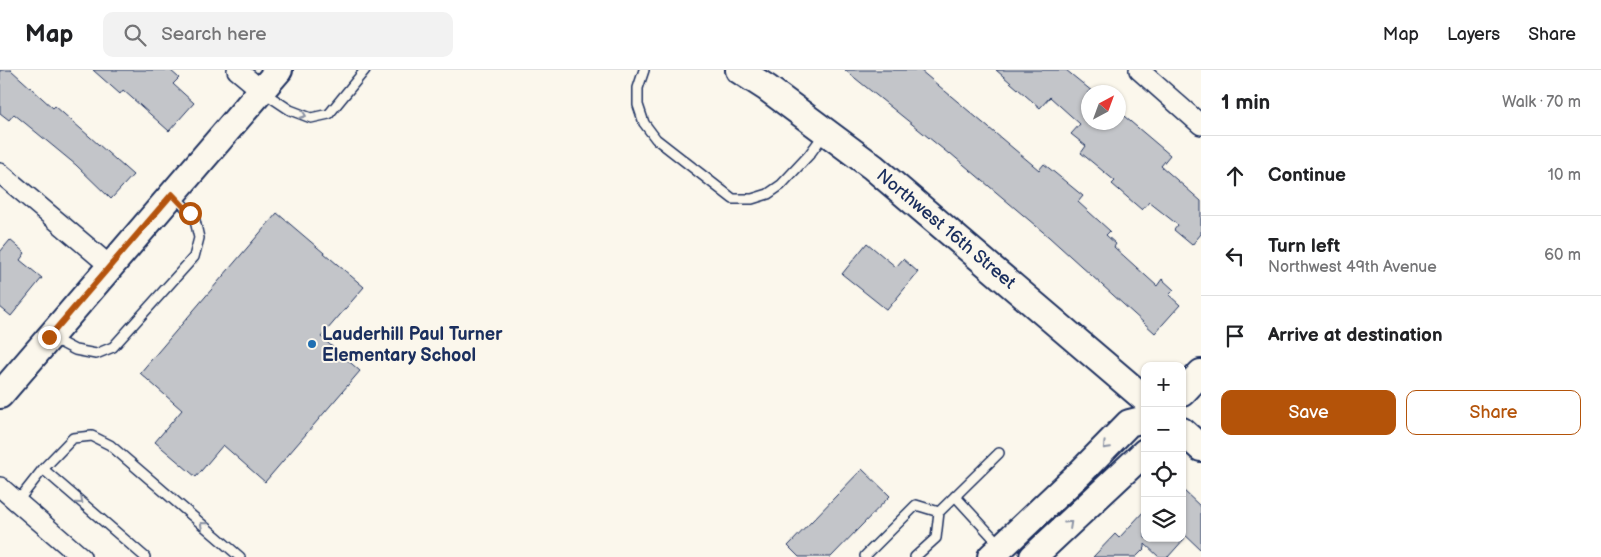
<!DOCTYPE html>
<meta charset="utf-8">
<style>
:root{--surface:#fff;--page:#f2f2f2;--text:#202124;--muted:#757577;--line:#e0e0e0;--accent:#b45309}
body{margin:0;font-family:"Balsamiq Sans",sans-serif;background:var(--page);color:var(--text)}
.controls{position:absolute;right:15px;bottom:15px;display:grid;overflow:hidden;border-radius:10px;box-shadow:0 1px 4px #0004}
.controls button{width:45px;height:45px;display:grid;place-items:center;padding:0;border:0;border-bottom:1px solid var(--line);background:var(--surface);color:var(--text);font:25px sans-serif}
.compass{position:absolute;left:1081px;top:15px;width:45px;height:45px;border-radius:50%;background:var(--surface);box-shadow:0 1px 4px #0004;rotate:41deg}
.stop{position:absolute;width:15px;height:15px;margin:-11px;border:4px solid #b45309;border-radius:50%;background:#fff}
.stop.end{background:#b45309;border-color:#fff;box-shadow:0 1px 5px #0008}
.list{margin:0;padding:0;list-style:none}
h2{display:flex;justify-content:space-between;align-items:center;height:65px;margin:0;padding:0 20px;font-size:21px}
h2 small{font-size:16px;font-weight:400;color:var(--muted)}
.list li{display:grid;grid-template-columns:32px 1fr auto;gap:15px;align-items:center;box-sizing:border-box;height:80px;padding:0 20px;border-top:1px solid var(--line)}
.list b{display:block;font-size:19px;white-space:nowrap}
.list p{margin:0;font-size:16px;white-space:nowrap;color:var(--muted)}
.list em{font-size:16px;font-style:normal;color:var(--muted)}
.actions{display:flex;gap:10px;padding:15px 20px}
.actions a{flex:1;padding:11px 0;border:1px solid var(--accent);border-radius:10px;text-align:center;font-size:18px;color:var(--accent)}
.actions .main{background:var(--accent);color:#fff}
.icon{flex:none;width:28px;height:28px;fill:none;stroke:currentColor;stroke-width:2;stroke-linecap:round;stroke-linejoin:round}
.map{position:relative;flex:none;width:1201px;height:487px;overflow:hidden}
header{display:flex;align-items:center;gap:30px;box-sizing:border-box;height:70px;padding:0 25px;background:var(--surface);border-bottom:1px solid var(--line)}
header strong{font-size:24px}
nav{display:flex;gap:28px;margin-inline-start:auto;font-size:18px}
.search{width:350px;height:45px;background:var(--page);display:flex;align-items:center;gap:12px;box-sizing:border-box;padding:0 18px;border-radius:10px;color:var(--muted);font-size:19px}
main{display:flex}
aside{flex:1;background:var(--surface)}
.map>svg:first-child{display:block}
.building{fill:#c3c5c9;stroke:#1b2f5e}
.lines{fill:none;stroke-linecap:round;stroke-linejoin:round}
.lane-casing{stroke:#1b2f5e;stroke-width:12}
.street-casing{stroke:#1b2f5e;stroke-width:22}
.secondary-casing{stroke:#1b2f5e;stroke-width:30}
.lane{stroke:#fbf7ec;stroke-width:9}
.street{stroke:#fbf7ec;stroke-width:19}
.secondary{stroke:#fbf7ec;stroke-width:26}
.oneway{stroke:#8b93a5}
.route{stroke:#b45309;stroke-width:6}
.poi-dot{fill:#1f6fb2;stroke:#fbf7ec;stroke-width:2}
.labels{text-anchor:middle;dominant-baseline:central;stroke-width:4;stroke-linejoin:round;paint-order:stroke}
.street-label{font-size:18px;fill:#1b2f5e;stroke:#fbf7ec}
.poi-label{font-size:18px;font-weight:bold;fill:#1b2f5e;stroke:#fbf7ec;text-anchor:start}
</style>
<header>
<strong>Map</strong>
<div class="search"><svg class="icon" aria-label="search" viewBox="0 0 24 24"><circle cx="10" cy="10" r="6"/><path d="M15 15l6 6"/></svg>Search here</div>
<nav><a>Map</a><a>Layers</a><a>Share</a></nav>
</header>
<main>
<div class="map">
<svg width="1201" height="487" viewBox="0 0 1201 487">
<rect width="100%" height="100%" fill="#fbf7ec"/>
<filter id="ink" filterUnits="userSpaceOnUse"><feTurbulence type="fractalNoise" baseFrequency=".02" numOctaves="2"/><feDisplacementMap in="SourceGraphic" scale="10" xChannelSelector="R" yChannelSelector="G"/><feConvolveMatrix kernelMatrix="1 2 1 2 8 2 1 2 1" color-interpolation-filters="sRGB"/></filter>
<g filter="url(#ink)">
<!-- building -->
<path class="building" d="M0 0H11L53 38 55 36 133 105 111 129 76 95 14 44 9 50 0 43Z
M93 0H170L179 8 173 14 194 33 169 61 123 20 120 24Z
M845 0H920L1039 100 1044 94 1083 126 1078 132 1110 161 1106 165 1116 174 1114 177 1157 216 1162 209 1174 220 1169 225 1180 235 1155 263 1049 167 950 83 949 84Z
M996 0H1066L1093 22H1088V52H1118V41L1170 85 1161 96 1201 131V164L1192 175 1174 160 1178 155 1149 132 1142 140 1112 114 1115 111 1081 83 1086 76 1071 64 1080 54 1050 27 1040 38Z
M277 143 364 217 321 267 360 301 265 412 223 375 196 407 155 372 182 340 140 303Z
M10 170 25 183 20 190 42 208 11 246 0 237V182Z
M867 173 896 197 903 189 918 202 887 240 842 204Z
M862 399 890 426 831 487H799L788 476Z
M1182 419 1201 437V480L1182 462Z
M1145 440V468H1185L1168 487H1159L1145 474V478L1136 487H1093L1115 464 1119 468Z"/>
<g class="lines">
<!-- lane casing -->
<g class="lane-casing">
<path id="lane" d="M644 0 638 18V35L644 53 656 69 733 129H752L768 124 781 115 809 85 825 63
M263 22 290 40 311 48 329 44 365 0
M52 268 75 280 96 284 113 277 194 187 199 168 194 146 174 126
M43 399 145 487
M955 426 1000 475
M17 432 43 399 73 368 92 366 110 375 240 487
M866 487 865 486 916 435 939 442 999 383
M915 487 936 468 939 442"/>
</g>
<!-- street casing -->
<g class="street-casing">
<path id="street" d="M237 0 261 20
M1139 0 1201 55
M0 103 110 196
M0 417 81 487"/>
</g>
<!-- secondary casing -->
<g class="secondary-casing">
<path id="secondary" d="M739 0 767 18 873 97 1145 329
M1182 323 1201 303
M0 325 279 0
M1182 361 1201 378
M991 487 1081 402 1129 353 1145 349
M1033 487 1145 382"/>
</g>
<!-- lane -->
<use href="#lane" class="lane"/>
<!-- street -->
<use href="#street" class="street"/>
<!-- secondary -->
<use href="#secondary" class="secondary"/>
</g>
<!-- one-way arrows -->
<defs><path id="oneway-chevron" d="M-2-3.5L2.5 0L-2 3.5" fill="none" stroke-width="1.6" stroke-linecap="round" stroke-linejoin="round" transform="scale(1.25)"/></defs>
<g class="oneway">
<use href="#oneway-chevron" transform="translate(303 45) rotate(20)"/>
<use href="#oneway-chevron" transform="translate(1106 376) rotate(134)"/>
<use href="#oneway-chevron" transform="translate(80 431) rotate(41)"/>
<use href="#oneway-chevron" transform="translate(1069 454) rotate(-43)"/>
<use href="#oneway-chevron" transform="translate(203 455) rotate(-139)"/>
</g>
</g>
<g class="lines" filter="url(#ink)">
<!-- route -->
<path class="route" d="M49 267 172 124 190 143"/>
</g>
<!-- markers -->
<circle class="poi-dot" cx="312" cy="274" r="5"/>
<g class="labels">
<!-- street labels -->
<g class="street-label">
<text transform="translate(946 159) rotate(40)">Northwest 16th Street</text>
</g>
<!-- poi labels -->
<g class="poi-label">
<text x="322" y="264">Lauderhill Paul Turner<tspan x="322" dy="21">Elementary School</tspan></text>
</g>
</g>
</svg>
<div class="controls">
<button>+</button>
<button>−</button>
<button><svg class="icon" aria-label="locate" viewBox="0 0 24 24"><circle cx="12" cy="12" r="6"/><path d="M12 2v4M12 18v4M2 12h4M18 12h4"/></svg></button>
<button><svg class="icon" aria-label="layers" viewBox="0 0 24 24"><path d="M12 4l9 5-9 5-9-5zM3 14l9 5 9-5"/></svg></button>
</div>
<svg class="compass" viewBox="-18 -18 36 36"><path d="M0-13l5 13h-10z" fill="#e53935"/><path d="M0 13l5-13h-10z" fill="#757577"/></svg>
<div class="stop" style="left:190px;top:143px"></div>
<div class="stop end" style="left:49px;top:267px"></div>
</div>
<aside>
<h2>1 min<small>Walk · 70 m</small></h2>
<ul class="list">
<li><svg class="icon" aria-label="ahead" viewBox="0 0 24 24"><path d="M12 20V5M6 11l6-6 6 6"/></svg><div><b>Continue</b></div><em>10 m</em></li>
<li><svg class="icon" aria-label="left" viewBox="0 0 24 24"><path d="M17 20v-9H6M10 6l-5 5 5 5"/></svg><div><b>Turn left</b><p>Northwest 49th Avenue</p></div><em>60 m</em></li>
<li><svg class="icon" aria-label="arrive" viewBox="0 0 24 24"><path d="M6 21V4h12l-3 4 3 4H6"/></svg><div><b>Arrive at destination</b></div></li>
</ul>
<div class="actions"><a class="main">Save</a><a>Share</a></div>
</aside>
</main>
